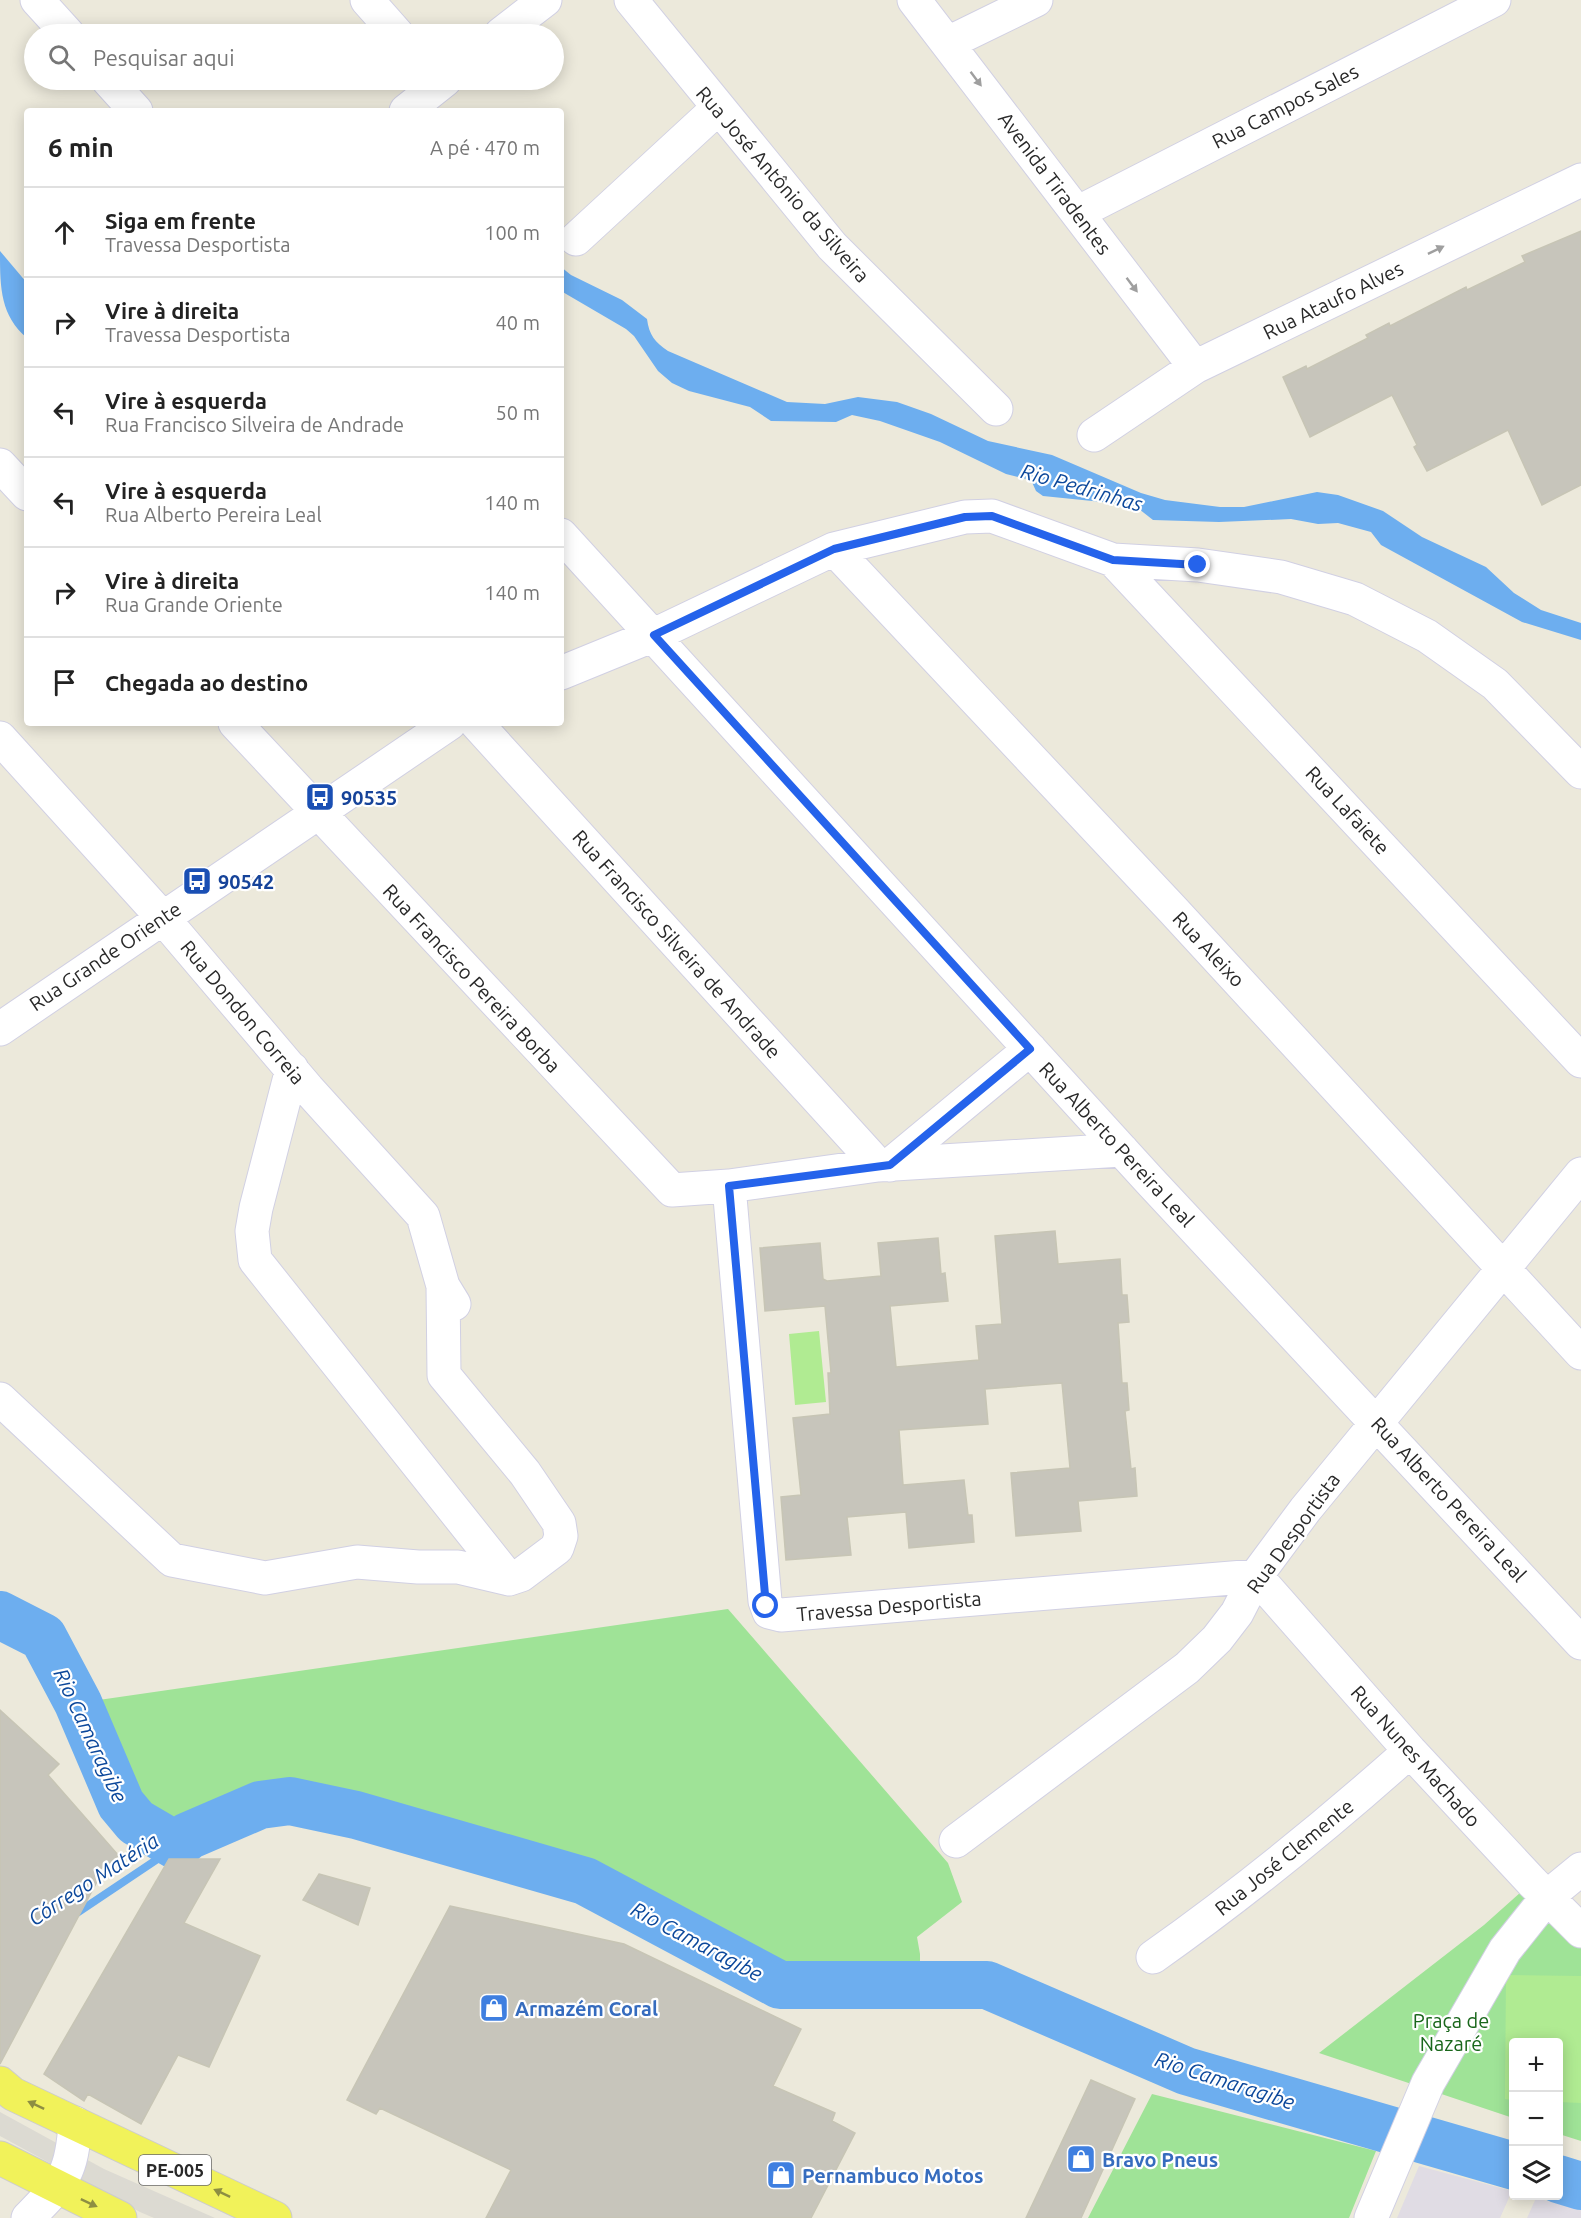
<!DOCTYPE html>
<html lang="pt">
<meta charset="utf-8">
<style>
:root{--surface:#fff;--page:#f2f2f2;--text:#222;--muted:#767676;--line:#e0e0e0}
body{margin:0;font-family:Ubuntu,sans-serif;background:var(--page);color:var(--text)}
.controls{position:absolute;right:18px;bottom:18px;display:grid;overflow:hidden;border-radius:6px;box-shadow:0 3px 15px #0003}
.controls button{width:54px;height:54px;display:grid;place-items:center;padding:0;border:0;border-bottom:2px solid var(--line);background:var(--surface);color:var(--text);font:30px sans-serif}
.stop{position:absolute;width:18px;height:18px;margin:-14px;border:4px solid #2563eb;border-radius:50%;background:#fff}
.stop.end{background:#2563eb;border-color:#fff;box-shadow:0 2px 6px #0008}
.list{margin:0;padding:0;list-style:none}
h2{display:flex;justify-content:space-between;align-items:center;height:78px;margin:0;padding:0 24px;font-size:26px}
h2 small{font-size:20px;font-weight:400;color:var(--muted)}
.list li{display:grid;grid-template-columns:39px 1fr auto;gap:18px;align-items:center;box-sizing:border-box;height:90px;padding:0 24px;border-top:2px solid var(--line)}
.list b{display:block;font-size:22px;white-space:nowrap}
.list p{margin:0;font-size:20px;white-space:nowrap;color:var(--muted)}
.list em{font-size:20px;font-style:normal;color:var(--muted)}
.icon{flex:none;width:33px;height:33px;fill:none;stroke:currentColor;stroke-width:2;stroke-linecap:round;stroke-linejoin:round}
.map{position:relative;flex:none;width:1581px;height:2218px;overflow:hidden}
.search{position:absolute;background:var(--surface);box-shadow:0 3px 15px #0003;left:24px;top:24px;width:540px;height:66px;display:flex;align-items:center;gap:15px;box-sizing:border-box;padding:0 21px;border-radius:33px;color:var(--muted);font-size:22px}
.panel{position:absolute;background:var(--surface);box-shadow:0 3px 15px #0003;left:24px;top:108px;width:540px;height:618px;border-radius:6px}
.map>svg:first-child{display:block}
.industrial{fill:#e0dce4}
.green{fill:#9fe397}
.pitch{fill:#b0eb92}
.plaza{fill:#dcdad2}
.water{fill:#6daeef}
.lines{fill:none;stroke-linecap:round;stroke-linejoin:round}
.stream{stroke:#6daeef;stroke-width:8}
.river{stroke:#6daeef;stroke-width:48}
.building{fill:#c7c5bb;stroke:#c7c5b5;stroke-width:1.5}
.minor-casing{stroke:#d1d0e3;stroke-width:35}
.major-casing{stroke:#ccc;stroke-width:35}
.minor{stroke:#fff;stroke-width:33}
.major{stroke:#f1f25a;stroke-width:33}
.oneway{fill:#9f9f9f}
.oneway2{fill:#8d8e42}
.route{stroke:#2563eb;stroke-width:8}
.labels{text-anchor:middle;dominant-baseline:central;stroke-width:4.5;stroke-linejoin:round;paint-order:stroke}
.shield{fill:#fff;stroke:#696969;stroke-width:1.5}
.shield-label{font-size:18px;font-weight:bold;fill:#292929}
.street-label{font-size:20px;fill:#292929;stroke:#fff}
.transit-label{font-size:20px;font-weight:bold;fill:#164399;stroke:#fff;text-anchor:start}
.shop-label{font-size:20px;font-weight:bold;fill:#366cbe;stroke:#fff;text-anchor:start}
.park-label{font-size:20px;fill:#19671b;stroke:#fff}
.water-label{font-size:21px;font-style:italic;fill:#0c489b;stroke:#fff}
</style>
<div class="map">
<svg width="1581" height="2218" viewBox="0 0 1581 2218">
<rect width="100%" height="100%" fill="#ece9db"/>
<!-- industrial -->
<path class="industrial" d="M1419 2166 1512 2191 1500 2218H1397Z
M1536 2198 1581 2210V2218H1527Z"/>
<!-- green -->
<path class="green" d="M728 1609 948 1863 962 1902 917 1937 920 1954V1985H780L585 1881 357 1815 290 1801 260 1805 226 1818 188 1836 177 1846 136 1822 121 1804 78 1703Z
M1532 1882 1581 1929V2141L1559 2134 1558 2042H1514L1513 2118 1319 2053 1484 1925Z
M1152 2094 1376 2151 1349 2218H1088Z"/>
<!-- pitch -->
<path class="pitch" d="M819 1331 826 1402 795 1405 789 1334Z
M1506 1975 1581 1976V2103L1559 2102 1558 2042H1514L1513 2100 1505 2099Z"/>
<!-- plaza -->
<path class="plaza" d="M0 2112 104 2169 215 2218H154L140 2212 0 2136Z"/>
<!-- water -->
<path class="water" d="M0 251 27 283V338C0 315 0 287 0 251Z
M561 267 571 275 622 300 647 319C649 335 655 342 668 351L787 402 825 404 858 397 897 402 931 414 988 441 1052 455 1141 493 1165 500 1220 507H1244L1317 492 1338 495 1383 511 1422 537 1486 567 1514 593 1541 610 1581 623V640L1522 622 1381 545 1371 532 1338 523 1318 524 1291 519 1219 522 1153 520 1139 509 1112 503 1043 496 1036 491 1031 480 1006 474 940 442 880 421 852 415 836 422 771 421 750 407 689 391 672 383 658 371 634 336 626 329 561 291Z"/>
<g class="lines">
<!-- stream -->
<path class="stream" d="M74 1915 177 1846"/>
<!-- river -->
<path class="river" d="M0 1615 43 1637 78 1703 121 1804 136 1822 177 1846 188 1836 260 1805 290 1801 356 1815 585 1881 780 1985H987L1186 2071 1514 2166
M1558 2179 1581 2186"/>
</g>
<!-- building -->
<path class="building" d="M1581 231V485L1542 505 1508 430 1427 471 1414 447 1417 445 1392 395 1310 437 1283 377 1306 366 1307 369 1368 338 1366 335 1389 323 1390 326 1466 287 1467 290 1525 262 1522 256Z
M1055 1231 1058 1264 1120 1259 1122 1295H1127L1129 1322 1118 1323 1122 1383H1127L1129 1410 1125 1411 1131 1469 1135 1468 1137 1496 1078 1501 1081 1531 1016 1536 1011 1473 1070 1468 1062 1383 985 1389 988 1424 899 1430 903 1485 964 1480 968 1515H972L974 1542 909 1548 906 1512 847 1517 851 1555 786 1560 781 1497 801 1495 793 1418 830 1414 828 1373H831L825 1306 765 1311 760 1248 820 1243 823 1279 827 1281 881 1276 878 1243 938 1238 941 1274 945 1273 948 1301 890 1306 896 1367 979 1360 976 1326 1002 1324 995 1236Z
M0 1710 59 1764 48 1775 119 1856 96 1872 100 1876 0 2064Z
M169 1859H220L184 1923 260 1956 209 2067 178 2055 141 2124 88 2094 84 2101 44 2074Z
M319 1874 370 1888 358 1925 303 1900Z
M450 1906 624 1944 801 2029 773 2086 835 2113 832 2121 855 2133 811 2218H486L511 2170 380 2108 376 2114 347 2100Z
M1091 2080 1135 2099 1081 2218H1026Z"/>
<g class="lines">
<!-- minor casing -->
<g class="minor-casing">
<path id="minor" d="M37 0 68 34
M367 0 397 34
M631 0 832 246 996 409
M914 0 1195 367
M501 34 545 0
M948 43 1036 0
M108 80 136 111
M406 111 445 80
M1077 213 1494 0
M576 239 717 109
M1094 435 1195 367 1581 180
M0 465 27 494
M561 535 1150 1181 1581 1643
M834 549 1173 910 1581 1353
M1113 560 1581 1061
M561 673 654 635 834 549 965 517 992 516 1113 560 1198 565 1281 577 1355 599 1427 636 1495 684 1581 772
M235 723 672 1190 729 1186
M476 723 878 1165
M0 738 162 917 308 1089 423 1216 443 1286 454 1304
M0 1029 450 723
M292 1069 256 1208 252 1231 255 1260 509 1579
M1122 1150 878 1165 729 1186 765 1601 769 1612 781 1615 1256 1576 1410 1751 1532 1882 1581 1931
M890 1165 1030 1049
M0 1399 172 1560 265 1578 357 1562 418 1567H458L509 1579 521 1575 557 1548 561 1536 559 1523 525 1473 444 1375 443 1286
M956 1841 1187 1668 1217 1639 1237 1613 1256 1576 1305 1510 1581 1174
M1153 1957C1245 1892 1326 1826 1410 1751
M28 2218C63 2182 72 2175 75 2123
M1371 2218 1428 2083 1505 1950 1548 1896 1581 1869"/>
</g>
<!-- major casing -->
<g class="major-casing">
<path id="major" d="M0 2083 13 2094 275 2218
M0 2158 120 2218"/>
</g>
<!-- minor -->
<use href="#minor" class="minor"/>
<!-- major -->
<use href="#major" class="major"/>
</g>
<!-- one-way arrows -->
<defs><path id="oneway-solid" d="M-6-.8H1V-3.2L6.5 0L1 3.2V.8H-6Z" transform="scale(1.5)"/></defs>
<g class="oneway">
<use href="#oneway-solid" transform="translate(976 79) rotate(53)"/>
<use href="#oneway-solid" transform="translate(1436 250) rotate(-26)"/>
<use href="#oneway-solid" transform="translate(1132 285) rotate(53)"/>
</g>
<g class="oneway2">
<use href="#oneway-solid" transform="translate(36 2105) rotate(-155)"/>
<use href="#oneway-solid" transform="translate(222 2193) rotate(-155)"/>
<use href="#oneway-solid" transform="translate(89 2203) rotate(25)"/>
</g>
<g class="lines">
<!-- route -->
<path class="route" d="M766 1606 729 1186 890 1165 1030 1049 654 635 834 549 965 517 992 516 1113 560 1198 565"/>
</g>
<!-- icons -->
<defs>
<g id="bus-square" transform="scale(1.5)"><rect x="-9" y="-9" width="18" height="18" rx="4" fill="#1a4fb4" stroke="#fff"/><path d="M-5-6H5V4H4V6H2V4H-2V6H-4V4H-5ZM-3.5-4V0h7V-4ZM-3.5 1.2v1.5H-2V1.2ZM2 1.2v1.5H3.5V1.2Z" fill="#fff"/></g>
<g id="shop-square" transform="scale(1.5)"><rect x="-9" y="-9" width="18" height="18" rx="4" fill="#3f7fe0" stroke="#fff"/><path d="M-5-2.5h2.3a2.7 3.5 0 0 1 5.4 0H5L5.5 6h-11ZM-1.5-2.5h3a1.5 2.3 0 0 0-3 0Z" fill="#fff"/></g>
</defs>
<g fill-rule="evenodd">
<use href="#bus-square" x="320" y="797"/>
<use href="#bus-square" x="197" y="881"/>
<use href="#shop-square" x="494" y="2008"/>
<use href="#shop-square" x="1081" y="2159"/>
<use href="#shop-square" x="781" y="2175"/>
</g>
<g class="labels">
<!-- shield labels -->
<rect class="shield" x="139" y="2155" width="72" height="30" rx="4.5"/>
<g class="shield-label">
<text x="175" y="2170">PE-005</text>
</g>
<!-- street labels -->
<g class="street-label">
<text transform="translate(1285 106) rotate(-27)">Rua Campos Sales</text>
<text transform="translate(1055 183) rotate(53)">Avenida Tiradentes</text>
<text transform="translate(783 184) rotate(49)">Rua José Antônio da Silveira</text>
<text transform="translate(1333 300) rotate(-26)">Rua Ataufo Alves</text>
<text transform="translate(1348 810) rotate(47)">Rua Lafaiete</text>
<text transform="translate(677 944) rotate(48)">Rua Francisco Silveira de Andrade</text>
<text transform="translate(1209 949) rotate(47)">Rua Aleixo</text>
<text transform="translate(105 956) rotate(-34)">Rua Grande Oriente</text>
<text transform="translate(472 978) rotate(47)">Rua Francisco Pereira Borba</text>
<text transform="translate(243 1012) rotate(50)">Rua Dondon Correia</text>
<text transform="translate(1117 1144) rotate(47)">Rua Alberto Pereira Leal</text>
<text transform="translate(1449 1499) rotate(47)">Rua Alberto Pereira Leal</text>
<text transform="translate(1293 1533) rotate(-54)">Rua Desportista</text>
<text transform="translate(889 1606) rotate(-5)">Travessa Desportista</text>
<text transform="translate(1416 1756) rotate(48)">Rua Nunes Machado</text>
<text transform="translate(1284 1857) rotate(-39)">Rua José Clemente</text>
</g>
<!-- transit labels -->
<g class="transit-label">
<text x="341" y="797">90535</text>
<text x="218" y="881">90542</text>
</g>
<!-- shop labels -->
<g class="shop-label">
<text x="515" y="2008">Armazém Coral</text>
<text x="1102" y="2159">Bravo Pneus</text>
<text x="802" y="2175">Pernambuco Motos</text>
</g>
<!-- park labels -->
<g class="park-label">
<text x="1451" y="2020">Praça de<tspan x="1451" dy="23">Nazaré</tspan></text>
</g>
<!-- water labels -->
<g class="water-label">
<text transform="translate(1082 487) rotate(16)">Rio Pedrinhas</text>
<text transform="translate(91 1735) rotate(65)">Rio Camaragibe</text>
<text transform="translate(93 1879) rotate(-33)">Córrego Matéria</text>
<text transform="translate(697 1941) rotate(28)">Rio Camaragibe</text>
<text transform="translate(1225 2080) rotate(18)">Rio Camaragibe</text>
</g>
</g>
</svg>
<div class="controls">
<button>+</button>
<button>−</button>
<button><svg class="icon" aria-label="layers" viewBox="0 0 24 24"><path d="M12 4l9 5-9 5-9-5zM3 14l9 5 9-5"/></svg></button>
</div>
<div class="stop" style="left:766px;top:1606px"></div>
<div class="stop end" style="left:1198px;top:565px"></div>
<div class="search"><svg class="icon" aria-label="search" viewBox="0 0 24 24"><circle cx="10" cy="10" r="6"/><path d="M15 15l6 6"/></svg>Pesquisar aqui</div>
<section class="panel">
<h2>6 min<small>A pé · 470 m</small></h2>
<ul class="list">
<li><svg class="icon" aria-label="ahead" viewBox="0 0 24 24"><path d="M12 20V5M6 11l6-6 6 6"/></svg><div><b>Siga em frente</b><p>Travessa Desportista</p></div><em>100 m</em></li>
<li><svg class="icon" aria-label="right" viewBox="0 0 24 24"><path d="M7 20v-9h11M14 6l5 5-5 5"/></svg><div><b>Vire à direita</b><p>Travessa Desportista</p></div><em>40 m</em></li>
<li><svg class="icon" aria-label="left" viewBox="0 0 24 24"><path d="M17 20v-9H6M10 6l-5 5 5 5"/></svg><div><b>Vire à esquerda</b><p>Rua Francisco Silveira de Andrade</p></div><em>50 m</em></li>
<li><svg class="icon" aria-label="left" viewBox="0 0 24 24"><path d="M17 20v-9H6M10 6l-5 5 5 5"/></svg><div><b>Vire à esquerda</b><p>Rua Alberto Pereira Leal</p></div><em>140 m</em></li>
<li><svg class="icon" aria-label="right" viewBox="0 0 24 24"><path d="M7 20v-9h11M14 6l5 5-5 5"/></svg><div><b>Vire à direita</b><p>Rua Grande Oriente</p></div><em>140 m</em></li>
<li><svg class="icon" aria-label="arrive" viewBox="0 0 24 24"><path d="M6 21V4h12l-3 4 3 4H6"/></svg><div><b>Chegada ao destino</b></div></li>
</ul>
</section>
</div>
